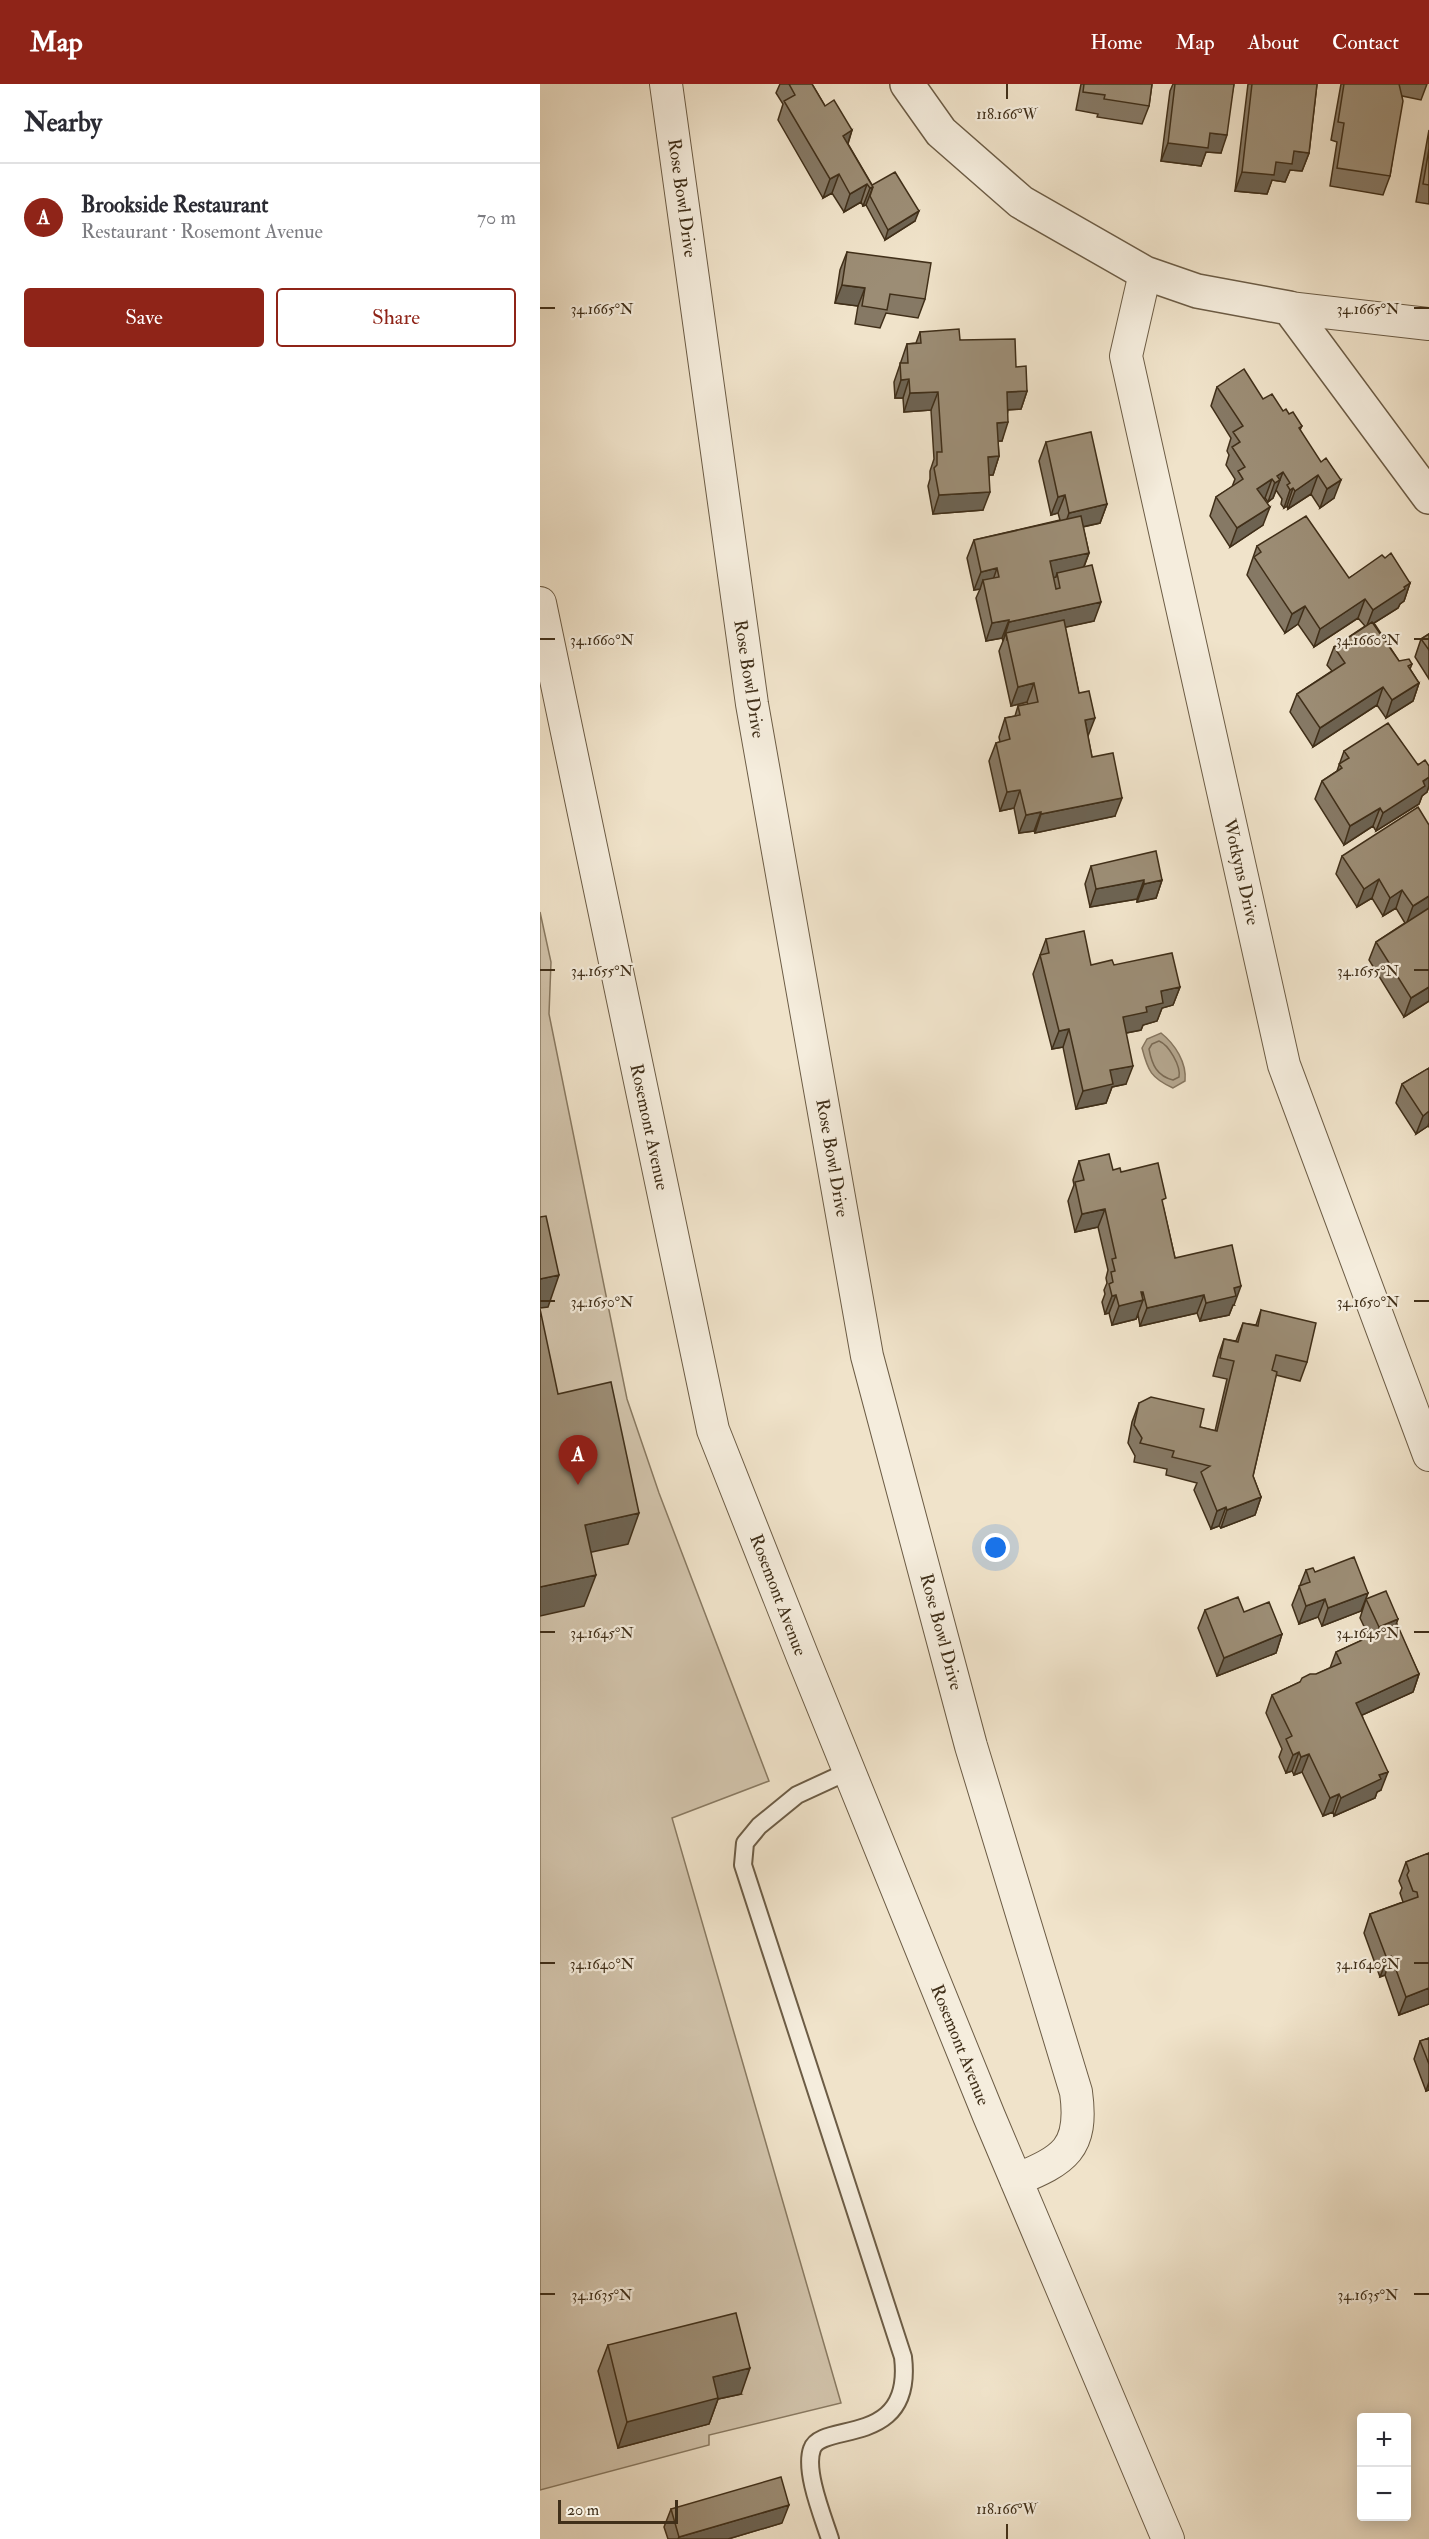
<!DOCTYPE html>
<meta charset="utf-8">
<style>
:root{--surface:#fff;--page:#f7f7f7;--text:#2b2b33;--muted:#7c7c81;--line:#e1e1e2;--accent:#8f2418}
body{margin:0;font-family:"IM FELL Double Pica",serif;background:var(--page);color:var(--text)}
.controls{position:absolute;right:18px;bottom:18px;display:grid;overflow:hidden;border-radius:6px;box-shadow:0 3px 15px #0003}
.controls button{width:54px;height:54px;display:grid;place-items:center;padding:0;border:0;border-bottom:2px solid var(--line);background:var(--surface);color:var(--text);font:30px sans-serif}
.scale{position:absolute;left:18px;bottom:15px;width:120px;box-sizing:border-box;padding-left:6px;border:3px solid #402f19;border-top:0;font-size:16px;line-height:21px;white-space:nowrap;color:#402f19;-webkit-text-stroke:4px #f5eddd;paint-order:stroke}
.you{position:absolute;left:456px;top:1464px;width:21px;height:21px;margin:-15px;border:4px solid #fff;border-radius:50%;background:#1a73e8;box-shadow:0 0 0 9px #1a73e833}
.badge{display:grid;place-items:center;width:39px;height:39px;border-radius:50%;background:var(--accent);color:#fff;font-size:20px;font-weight:700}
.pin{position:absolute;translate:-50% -50px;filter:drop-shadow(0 2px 3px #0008)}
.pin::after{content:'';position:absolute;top:32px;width:21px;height:18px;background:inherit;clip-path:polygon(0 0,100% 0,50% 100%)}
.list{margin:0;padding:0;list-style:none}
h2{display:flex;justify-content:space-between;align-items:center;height:78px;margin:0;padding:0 24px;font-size:26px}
h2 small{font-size:20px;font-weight:400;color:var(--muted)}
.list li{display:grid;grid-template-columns:39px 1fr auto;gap:18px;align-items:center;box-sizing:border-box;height:108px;padding:0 24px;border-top:2px solid var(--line)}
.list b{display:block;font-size:22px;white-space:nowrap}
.list p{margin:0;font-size:20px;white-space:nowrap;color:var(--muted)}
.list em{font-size:20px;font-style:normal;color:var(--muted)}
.actions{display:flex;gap:12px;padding:18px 24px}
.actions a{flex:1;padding:14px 0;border:2px solid var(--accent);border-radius:6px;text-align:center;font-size:21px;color:var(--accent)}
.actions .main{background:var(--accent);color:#fff}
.map{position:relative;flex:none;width:889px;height:2455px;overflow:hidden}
header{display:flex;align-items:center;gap:36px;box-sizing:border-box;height:84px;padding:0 30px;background:var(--accent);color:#fff}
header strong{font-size:28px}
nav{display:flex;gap:33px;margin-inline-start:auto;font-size:21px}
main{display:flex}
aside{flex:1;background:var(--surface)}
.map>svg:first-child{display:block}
.green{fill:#d2c4ac;stroke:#897a62;stroke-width:1.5}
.water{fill:#b4a68e;stroke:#86765f;stroke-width:1.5}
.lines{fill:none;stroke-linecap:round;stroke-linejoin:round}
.shore{stroke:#7a6a54;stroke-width:1.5}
.service-casing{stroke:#6c5c45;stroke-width:20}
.minor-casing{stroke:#6c5c45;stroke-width:34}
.tertiary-casing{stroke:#6c5c45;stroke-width:36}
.service{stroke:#f5eddd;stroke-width:16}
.minor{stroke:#f5eddd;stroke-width:32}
.tertiary{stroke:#f5eddd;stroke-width:33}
.wall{fill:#867965;stroke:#402f19;stroke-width:1.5}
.shaded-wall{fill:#6d6352;stroke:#402f19;stroke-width:1.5}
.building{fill:#9c8d75;stroke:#402f19;stroke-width:1.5}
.ticks{fill:none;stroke:#402f19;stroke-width:2}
.labels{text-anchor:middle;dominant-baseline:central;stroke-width:4.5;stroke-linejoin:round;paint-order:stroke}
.street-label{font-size:18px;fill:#402f19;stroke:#f5eddd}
.ticks-label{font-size:15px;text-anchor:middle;fill:#402f19;stroke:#f5eddd;stroke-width:4.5;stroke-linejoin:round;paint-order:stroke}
</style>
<header>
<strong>Map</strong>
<nav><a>Home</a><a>Map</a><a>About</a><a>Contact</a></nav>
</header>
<main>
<aside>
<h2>Nearby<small></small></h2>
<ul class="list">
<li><span class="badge">A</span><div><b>Brookside Restaurant</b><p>Restaurant · Rosemont Avenue</p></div><em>70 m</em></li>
</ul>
<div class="actions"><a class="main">Save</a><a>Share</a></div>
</aside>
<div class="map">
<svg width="889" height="2455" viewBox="0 0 889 2455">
<rect width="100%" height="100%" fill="#f0e3ca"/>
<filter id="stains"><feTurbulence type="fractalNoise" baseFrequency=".00333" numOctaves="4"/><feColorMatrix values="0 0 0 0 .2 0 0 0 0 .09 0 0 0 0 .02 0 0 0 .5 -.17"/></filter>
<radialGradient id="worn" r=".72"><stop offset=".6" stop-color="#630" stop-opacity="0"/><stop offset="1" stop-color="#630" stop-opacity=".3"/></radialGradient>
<!-- green -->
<path class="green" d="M0 828 11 878 9 930 87 1315 119 1409 229 1697 132 1734 301 2319 169 2351V2361L0 2406Z"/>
<!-- water -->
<path class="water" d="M621 949C635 960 647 979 645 997L633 1004C611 994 608 987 602 964L607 955Z"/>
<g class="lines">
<!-- shore -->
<path class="shore" d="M619 957C629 961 641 982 639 993L633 996C617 992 612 981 609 965L612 960Z"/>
<!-- service casing -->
<g class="service-casing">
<path id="service" d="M290 2455C283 2433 264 2387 272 2365 281 2337 374 2365 363 2273L203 1781 205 1759 219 1742 257 1711 309 1687"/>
</g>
<!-- minor casing -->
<g class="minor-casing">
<path id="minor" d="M126 0 212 620 327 1272 431 1662 536 2008C544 2065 524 2076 476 2096
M605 189 586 272 744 981 889 1371
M749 224 889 240
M0 519 173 1346 262 1571 449 2032 628 2455"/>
</g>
<!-- tertiary casing -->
<g class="tertiary-casing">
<path id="tertiary" d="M367 0 401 48 481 118 605 189 657 207 749 224 889 413"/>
</g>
<!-- service -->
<use href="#service" class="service"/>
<!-- minor -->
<use href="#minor" class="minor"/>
<!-- tertiary -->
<use href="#tertiary" class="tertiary"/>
</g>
<!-- wall -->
<path class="wall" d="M240 0H272L285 22 312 46 308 60 332 101 375 137 345 156 326 121 323 122 321 118 304 128 292 109 283 114 238 36 243 20 236 9Z
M541 0H612L609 22 602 40 557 33 558 30 536 26Z
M633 0H694L681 69 666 68 661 82 621 77 630 7Z
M708 0H777L769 69 762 87 750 86 745 98 732 96 727 110 695 107Z
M801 0H887L881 16 862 12 850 92 843 111 790 102 797 58 791 56Z
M889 46V120L876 118Z
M307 168 385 215 378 234 346 229 340 244 315 240 318 222 295 219 300 186Z
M380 248 420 256 476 283 487 307 481 325 468 326 462 357H458L459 372 453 391H449L443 426 393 430 388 402 390 395V387L394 375 391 326 364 328 363 314H355L354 298 367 260 376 259Z
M677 303 723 315 743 327 749 330 762 342 760 346 794 414 780 424 771 410 748 425 747 422 744 424 741 420 742 415 736 406 733 414 728 418 725 414 724 415 723 441 690 463 670 432 676 413 692 403 695 395 686 381 689 371 687 367 691 354 671 322Z
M506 358 567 420 560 439 543 443 549 469 544 483 554 537 525 543 552 673 575 732 495 749 494 747 479 749 474 724 460 727 449 677 456 659 460 658 459 653 465 634 475 632 478 622 488 620 487 618 471 622 459 567 463 557 462 554 446 557 436 514 440 505 434 506 427 474 434 456 520 436 518 429 511 431 499 377Z
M717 462 809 494 845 474 870 499 864 517 860 520 858 524 834 539 859 577 872 580 870 585 879 599 873 617 846 634 837 621 773 663 750 628 757 610 792 587 787 581 794 563 825 542 818 534 774 563 758 540 745 549 707 491Z
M889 550V595L875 573 881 555Z
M804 667 889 682V702L887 708 882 712 879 720 836 747 833 742 804 761 775 715 782 697 797 687Z
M889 741V918V917L864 933 829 876 836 858 865 839 856 824 843 832 832 814 817 823 796 790 802 772Z
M551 782 622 796 616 814 597 818V815L550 823 545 800Z
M506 855 551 881H574L640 903 633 921 622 924 617 937 603 941 601 946 586 949V1000L572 1003 566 1019 536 1025 523 963 512 965 493 890Z
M889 984V1043L888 1042 876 1050 856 1019 862 1000Z
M539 1077 581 1088 623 1122 635 1174 694 1221H693L689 1231 660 1237 657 1229 600 1242 598 1231 596 1235 572 1241 569 1229 565 1230 562 1218 565 1210 564 1206 567 1199 566 1194 568 1186 558 1143 535 1148 528 1117 534 1101 533 1096Z
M721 1226 767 1278 760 1297 736 1291 713 1392 721 1413 715 1431 681 1444 679 1442 671 1445 654 1406 657 1399 626 1391 627 1385 594 1378 595 1372 588 1359 592 1338 599 1319 660 1343 675 1347 687 1295 673 1292 678 1273 684 1255 696 1257 703 1239 716 1241Z
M766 1486 828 1509 821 1527 782 1542 778 1533 759 1540 752 1521Z
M826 1515 856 1540 879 1590 873 1608 822 1631 841 1706 837 1708 835 1714 794 1732 793 1728 783 1732 762 1688 754 1691 752 1687 746 1689 739 1673 742 1665 726 1629 732 1611 790 1584 796 1568 829 1553 820 1534Z
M665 1526 704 1528 742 1550 736 1569 677 1592 658 1544Z
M889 1769V1920L859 1931 845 1891 840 1893 824 1849 830 1830 863 1818 860 1809 862 1804 859 1797 866 1778Z
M889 1954V2006L886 2007 874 1975 880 1957Z
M68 2261 201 2310 178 2315 169 2340 78 2364 58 2287Z
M131 2425 242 2439 188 2455H128L124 2443Z"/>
<!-- shaded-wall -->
<path class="shaded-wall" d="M312 46 306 65 303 52Z
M670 49 687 51 681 69 666 68 661 82 621 77 628 59Z
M754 67 769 69 762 87 750 86 745 98 732 96 727 110 695 107 702 88 736 78Z
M299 90 292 109 283 114 290 95Z
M327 100 321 118 304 128 310 110Z
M333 103 326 121 323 122 330 104Z
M379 127 375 137 345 156 348 146Z
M302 201 325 204 318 222 295 219Z
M369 295 363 314H355L361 296Z
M487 307 481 325 460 326 467 308Z
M398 308 391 326 364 328 370 309Z
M468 338 462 357H451L457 339Z
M459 372 453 391H441L448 373Z
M743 388 733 414 728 418 737 392Z
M778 391 771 410 748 425 755 407Z
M732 395 725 414 710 423 717 405Z
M801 396 794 414 780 424 787 405Z
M753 404 747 422 744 424 750 406Z
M450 408 443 426 393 430 399 411Z
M525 411 518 429 511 431 518 413Z
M567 420 560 439 523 447 529 429Z
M730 423 723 441 690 463 697 444Z
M549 469 542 487 517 489 516 493 503 496 510 477Z
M457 484 451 502 443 496 440 505 434 506 441 488Z
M870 499 864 517 860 520 858 524 826 544 833 526Z
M825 515 818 534 774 563 780 545Z
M561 518 554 537 467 556 466 549 463 557 469 538Z
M765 522 758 540 745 549 752 530Z
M469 536 462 554 446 557 452 539Z
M494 599 487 618 471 622 478 603Z
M879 599 873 617 846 634 852 616Z
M843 603 837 621 773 663 780 644Z
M555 634 548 652 545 636Z
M889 693V702L887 708 882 712 879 720 836 747 843 729Z
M480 706 474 724 460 727 467 708Z
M582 714 575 732 495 749 501 730Z
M840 724 833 742 804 761 810 742Z
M501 728 494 747 479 749 486 731Z
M839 795 832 814 817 823 824 805Z
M604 796 597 815 550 823 556 805Z
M622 796 616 814 597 818 604 800Z
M862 806 856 824 843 832 850 814Z
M889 812V826L866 841 873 822Z
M640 903 633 921 622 924 617 937 603 941 601 946 576 951 583 933 606 923 621 907Z
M889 903V917L864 933 871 914Z
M529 945 523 963 512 965 519 947Z
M593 982 586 1000 572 1003 566 1019 536 1025 543 1007 570 986Z
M889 1027V1039L888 1042 876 1050 883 1032Z
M565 1125 558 1143 535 1148 542 1130Z
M19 1191 8 1223 0 1224V1195Z
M701 1202 694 1221H693L689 1231 660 1237 666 1219 694 1204Z
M601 1208H603L600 1217 603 1216 596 1235 572 1241 579 1222Z
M576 1211 569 1229 565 1230 572 1212Z
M664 1211 657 1229 600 1242 607 1224Z
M721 1413 715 1431 681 1444 687 1426Z
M686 1423 679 1442 671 1445 677 1427Z
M99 1429 88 1460 34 1472 45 1441Z
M56 1491 44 1522 0 1532V1503Z
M828 1509 821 1527 782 1542 788 1524Z
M785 1515 778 1533 759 1540 766 1522Z
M858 1535 852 1553 832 1562 839 1543Z
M742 1550 736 1569 677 1592 684 1574Z
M879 1590 873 1608 809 1637 816 1619Z
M759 1668 752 1687 746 1689 753 1671Z
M769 1670 762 1688 754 1691 761 1673Z
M848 1688 841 1706 837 1708 835 1714 794 1732 801 1714 839 1691Z
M799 1710 793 1728 783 1732 790 1714Z
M851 1872 845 1891 840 1893 847 1875Z
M889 1904V1920L859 1931 866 1913Z
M889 1998V2006L886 2007Z
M210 2284 201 2310 178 2315 169 2340 78 2364 87 2338 173 2293Z
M249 2421 242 2439 188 2455H138L139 2453Z"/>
<!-- building -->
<path class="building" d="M249 0H272L285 22 294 16 312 46 303 52 333 103 330 104 327 100 310 110 299 90 290 95 244 17 255 11Z
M544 0H612L609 22 564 15 565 11 543 8Z
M635 0H694L687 51 670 49 668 64 628 59Z
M712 0H777L769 69 754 67 752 80 736 78 734 91 702 88Z
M804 0H859L863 17 850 92 797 84 804 39 798 38Z
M889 65V101L883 100Z
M355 88 379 127 348 146 330 112 333 103 332 101Z
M307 168 391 179 385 215 350 210 347 226 322 222 325 204 302 201Z
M419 245 420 256 475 255 476 283 486 282 487 307 467 308 468 338 457 339 459 372 448 373 450 408 399 411 394 384 397 381V368H402L398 308 370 309 369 295 361 296 360 279H368L367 260 381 259 380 248Z
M704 285 723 315 732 310 743 327 746 325 749 330 753 328 762 342 759 344 781 378 786 374 801 396 787 405 778 391 755 407 753 404 750 406 747 401 750 399 743 388 737 392 740 396 735 399 732 395 717 405 730 423 697 444 676 413 703 395 698 387 705 383 692 363 700 358 693 348 703 342 677 303Z
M551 348 567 420 529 429 525 411 518 413 506 358Z
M541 432 549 469 510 477 516 505 520 504 517 489 552 481 561 518 469 538V536L452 539 443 496 459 493 457 484 441 488 434 456Z
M766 432 809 494 842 471 845 474 851 469 870 499 864 503 865 505 833 526 825 515 780 545 765 522 752 530 714 473 721 468 717 462Z
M524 536 539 609 549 607 555 634 545 636 552 673 573 669 582 714 501 730V728L486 731 480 706 467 708 456 659 470 655 465 634 480 631 478 622 498 618 494 599 478 603 466 549Z
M832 538 859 577 869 575 872 580 868 582 879 599 852 616 843 603 780 644 757 610 805 579 794 563Z
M889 550V566L881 555Z
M848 639 878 681 885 676 889 682V693L883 697 885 702 843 729 840 724 810 742 782 697 802 684 799 680 809 674 804 667Z
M878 723 889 741V812L873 822 862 806 850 814 839 795 824 805 802 772Z
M616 767 622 796 604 800V796L556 805 551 782Z
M889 824V903L871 914 836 858Z
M544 847 551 881 572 876 574 881 632 869 640 903 621 907 623 919 606 923 607 928 583 933 593 982 570 986 573 1000 543 1007 529 945 519 947 500 871 509 869 506 855Z
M889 984V1027L883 1032 862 1000Z
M569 1070 573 1086 580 1084 581 1088 618 1079 626 1114 622 1116 635 1174 692 1161 701 1202 694 1204 696 1212 666 1219 664 1211 607 1224 603 1208H601L603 1216 579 1222 576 1211 572 1212 569 1200 573 1198 571 1188 575 1187 572 1175 576 1174 565 1125 542 1130 535 1098 544 1096 539 1077Z
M6 1132 19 1191 0 1195V1133Z
M0 1225 18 1310 71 1298 99 1429 45 1441 56 1491 0 1503Z
M721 1226 776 1239 767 1278 736 1271 732 1286 737 1288 713 1392 721 1413 687 1426 686 1423 677 1427 661 1388 670 1382 632 1373 634 1367 600 1359 602 1354 594 1341 599 1319 611 1313 664 1325 660 1343 677 1347 694 1277 680 1274 684 1255 698 1258 703 1239 718 1242Z
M814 1473 828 1509 788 1524 785 1515 766 1522 759 1502 770 1498 766 1486 773 1484 775 1488Z
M846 1507 858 1535 839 1543 826 1515Z
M698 1513 704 1528 729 1518 742 1550 684 1574 665 1526Z
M857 1540 879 1590 816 1619 848 1688 839 1691 841 1695 801 1714 799 1710 790 1714 769 1670 761 1673 759 1668 753 1671 746 1655 752 1652 732 1611 760 1598 762 1594 770 1590H776L801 1579 796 1568Z
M889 1769V1904L866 1913 851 1872 847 1875 830 1830 878 1813 877 1808 873 1807 867 1791 869 1787 866 1778Z
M889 1954V1980L880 1957Z
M196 2229 210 2284 173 2293 178 2314 87 2338 68 2261Z
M241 2393 249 2421 139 2453 131 2425Z"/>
<!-- ticks -->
<path class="ticks" d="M467 0V15M0 224H15M874 224H889M0 555H15M874 555H889M0 886H15M874 886H889M0 1217H15M874 1217H889M0 1548H15M874 1548H889M0 1879H15M874 1879H889M0 2210H15M874 2210H889M467 2440V2455"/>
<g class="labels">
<!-- street labels -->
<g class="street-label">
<text transform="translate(142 114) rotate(82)">Rose Bowl Drive</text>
<text transform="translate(209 595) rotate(81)">Rose Bowl Drive</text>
<text transform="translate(701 788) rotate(77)">Wotkyns Drive</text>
<text transform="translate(109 1043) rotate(78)">Rosemont Avenue</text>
<text transform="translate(292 1074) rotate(80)">Rose Bowl Drive</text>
<text transform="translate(238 1511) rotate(69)">Rosemont Avenue</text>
<text transform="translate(401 1548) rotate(75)">Rose Bowl Drive</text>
<text transform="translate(420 1961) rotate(68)">Rosemont Avenue</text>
</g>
</g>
<g class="ticks-label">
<text x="467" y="35">118.166°W</text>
<text x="62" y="230">34.1665°N</text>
<text x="828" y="230">34.1665°N</text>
<text x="62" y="561">34.1660°N</text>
<text x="828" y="561">34.1660°N</text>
<text x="62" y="892">34.1655°N</text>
<text x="828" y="892">34.1655°N</text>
<text x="62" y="1223">34.1650°N</text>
<text x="828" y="1223">34.1650°N</text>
<text x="62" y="1554">34.1645°N</text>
<text x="828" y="1554">34.1645°N</text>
<text x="62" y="1885">34.1640°N</text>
<text x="828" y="1885">34.1640°N</text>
<text x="62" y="2216">34.1635°N</text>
<text x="828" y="2216">34.1635°N</text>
<text x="467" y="2430">118.166°W</text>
</g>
<rect width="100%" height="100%" filter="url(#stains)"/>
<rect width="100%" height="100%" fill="url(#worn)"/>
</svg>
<div class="controls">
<button>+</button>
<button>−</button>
</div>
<div class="scale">20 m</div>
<div class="you"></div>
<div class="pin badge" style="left:38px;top:1401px">A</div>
</div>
</main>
